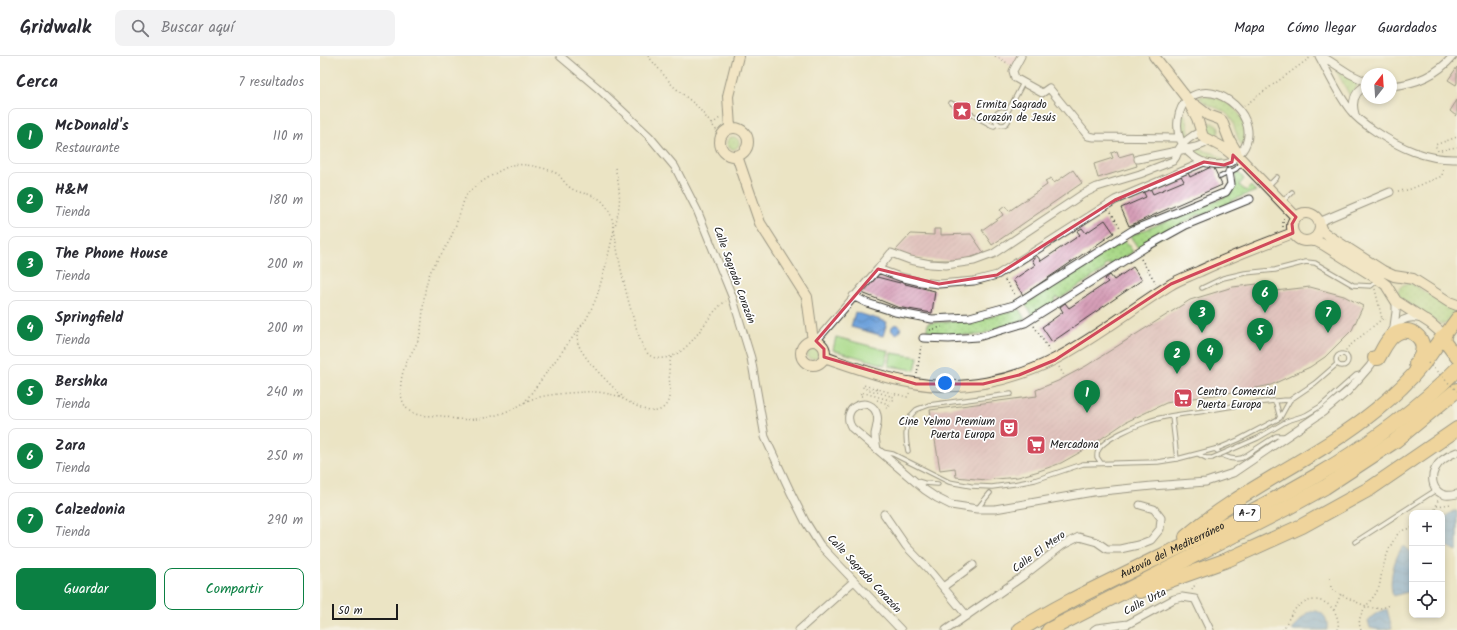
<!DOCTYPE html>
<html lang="es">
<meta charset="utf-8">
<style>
:root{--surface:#fff;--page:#f2f2f3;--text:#2b2b33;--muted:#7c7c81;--line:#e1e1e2;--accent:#0b8043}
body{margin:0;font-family:Kalam,sans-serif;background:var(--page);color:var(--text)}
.controls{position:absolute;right:12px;bottom:12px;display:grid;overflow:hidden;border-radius:8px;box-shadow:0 2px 6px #0003}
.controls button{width:36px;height:36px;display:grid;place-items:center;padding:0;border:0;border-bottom:1px solid var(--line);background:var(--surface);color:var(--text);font:20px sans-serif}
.compass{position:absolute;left:1041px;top:12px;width:36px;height:36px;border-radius:50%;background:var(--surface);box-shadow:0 2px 6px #0003;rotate:17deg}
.scale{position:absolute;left:12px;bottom:10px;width:66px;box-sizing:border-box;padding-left:4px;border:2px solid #1c1c1c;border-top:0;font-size:11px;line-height:14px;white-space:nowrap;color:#1c1c1c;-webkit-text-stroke:3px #fff;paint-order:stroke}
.you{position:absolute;left:625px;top:327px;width:14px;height:14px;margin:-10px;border:3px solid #fff;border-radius:50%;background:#1a73e8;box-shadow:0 0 0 6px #1a73e833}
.badge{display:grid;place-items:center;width:26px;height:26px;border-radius:50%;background:var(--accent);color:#fff;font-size:13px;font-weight:700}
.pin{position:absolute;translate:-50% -33px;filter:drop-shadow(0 1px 2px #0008)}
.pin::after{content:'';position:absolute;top:21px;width:14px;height:12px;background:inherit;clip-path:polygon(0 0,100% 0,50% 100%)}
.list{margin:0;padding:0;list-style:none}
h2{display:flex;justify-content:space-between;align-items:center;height:52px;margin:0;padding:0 16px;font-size:17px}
h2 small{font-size:13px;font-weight:400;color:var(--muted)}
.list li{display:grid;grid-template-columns:26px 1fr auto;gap:12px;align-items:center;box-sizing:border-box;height:56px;margin:0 8px 8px;padding:0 8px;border:1px solid var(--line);border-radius:8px}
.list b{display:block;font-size:15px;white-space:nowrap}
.list p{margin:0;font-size:13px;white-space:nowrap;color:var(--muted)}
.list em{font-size:13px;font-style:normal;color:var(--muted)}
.actions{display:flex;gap:8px;padding:12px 16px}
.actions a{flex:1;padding:9px 0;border:1px solid var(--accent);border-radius:8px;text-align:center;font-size:14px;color:var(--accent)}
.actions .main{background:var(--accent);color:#fff}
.icon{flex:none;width:22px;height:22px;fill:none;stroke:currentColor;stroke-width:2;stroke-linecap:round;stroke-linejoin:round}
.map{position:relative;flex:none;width:1137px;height:574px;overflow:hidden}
header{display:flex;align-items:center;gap:24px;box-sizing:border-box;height:56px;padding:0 20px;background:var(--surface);border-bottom:1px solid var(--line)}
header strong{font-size:19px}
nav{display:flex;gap:22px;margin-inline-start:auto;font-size:14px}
.search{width:280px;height:36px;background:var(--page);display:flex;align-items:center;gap:10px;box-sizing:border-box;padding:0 14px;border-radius:8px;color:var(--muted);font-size:15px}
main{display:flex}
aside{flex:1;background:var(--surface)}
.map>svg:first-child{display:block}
.built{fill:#f4cfde}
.grass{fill:url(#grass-dots);stroke:#627a51}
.garden{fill:url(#garden-furrows);stroke:#627a51}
.pitch{fill:#a8d886;stroke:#627a51}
.water{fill:url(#water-waves);stroke:#455f7c}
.building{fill:url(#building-hatch)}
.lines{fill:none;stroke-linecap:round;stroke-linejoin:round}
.lane-casing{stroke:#3b3a35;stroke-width:5.5}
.street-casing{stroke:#3b3a35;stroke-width:9}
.secondary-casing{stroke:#3b3a35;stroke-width:12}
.primary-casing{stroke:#3b3a35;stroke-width:14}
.highway-casing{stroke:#3b3a35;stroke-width:16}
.path{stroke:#3b3a35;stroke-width:1.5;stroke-dasharray:1 3;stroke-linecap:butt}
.lane{stroke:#fff;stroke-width:3.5}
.street{stroke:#fff;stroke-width:7}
.secondary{stroke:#fae7c3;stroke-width:10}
.primary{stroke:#f3c26a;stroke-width:12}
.highway{stroke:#f3c26a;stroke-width:14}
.lane-bridge-casing{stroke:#3b3a35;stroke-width:5.5;stroke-linecap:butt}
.path-bridge{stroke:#3b3a35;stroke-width:1.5;stroke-dasharray:1 3;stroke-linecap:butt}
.lane-bridge{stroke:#fff;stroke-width:3.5}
.marked{fill:none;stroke:#d1495b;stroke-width:3;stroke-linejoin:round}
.labels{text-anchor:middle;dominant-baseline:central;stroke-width:3.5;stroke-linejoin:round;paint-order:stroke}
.shield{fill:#fff;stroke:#606060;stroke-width:1}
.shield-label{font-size:10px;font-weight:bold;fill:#1c1c1c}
.poi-label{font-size:11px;fill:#1c1c1c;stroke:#fff;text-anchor:start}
.street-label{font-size:11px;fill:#1c1c1c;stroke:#fff}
</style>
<header>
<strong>Gridwalk</strong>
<div class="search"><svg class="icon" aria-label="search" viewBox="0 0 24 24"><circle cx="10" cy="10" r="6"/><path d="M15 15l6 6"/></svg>Buscar aquí</div>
<nav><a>Mapa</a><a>Cómo llegar</a><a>Guardados</a></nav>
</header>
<main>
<aside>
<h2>Cerca<small>7 resultados</small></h2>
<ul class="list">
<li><span class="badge">1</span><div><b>McDonald's</b><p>Restaurante</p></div><em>110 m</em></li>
<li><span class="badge">2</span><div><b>H&amp;M</b><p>Tienda</p></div><em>180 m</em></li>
<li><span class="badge">3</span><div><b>The Phone House</b><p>Tienda</p></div><em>200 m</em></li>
<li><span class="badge">4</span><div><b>Springfield</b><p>Tienda</p></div><em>200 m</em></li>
<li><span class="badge">5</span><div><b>Bershka</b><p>Tienda</p></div><em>240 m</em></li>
<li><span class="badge">6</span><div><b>Zara</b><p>Tienda</p></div><em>250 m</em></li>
<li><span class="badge">7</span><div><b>Calzedonia</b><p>Tienda</p></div><em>290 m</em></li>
</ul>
<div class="actions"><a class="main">Guardar</a><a>Compartir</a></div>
</aside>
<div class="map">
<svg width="1137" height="574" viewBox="0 0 1137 574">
<defs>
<pattern id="grass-dots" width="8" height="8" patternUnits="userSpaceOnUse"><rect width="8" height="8" fill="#a8d886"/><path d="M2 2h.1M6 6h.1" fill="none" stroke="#90b973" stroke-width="1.8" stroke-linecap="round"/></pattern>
<pattern id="garden-furrows" width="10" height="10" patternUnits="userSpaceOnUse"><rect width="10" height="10" fill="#a8d886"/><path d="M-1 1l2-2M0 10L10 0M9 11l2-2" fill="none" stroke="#90b973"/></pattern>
<pattern id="water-waves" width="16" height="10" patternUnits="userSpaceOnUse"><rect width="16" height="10" fill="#6ea2db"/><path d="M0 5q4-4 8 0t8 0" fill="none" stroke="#5a83b1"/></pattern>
<pattern id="building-hatch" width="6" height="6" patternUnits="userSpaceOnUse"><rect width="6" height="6" fill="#d69eb7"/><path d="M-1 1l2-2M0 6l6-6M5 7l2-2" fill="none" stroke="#ad8094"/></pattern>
</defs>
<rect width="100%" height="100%" fill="#fff"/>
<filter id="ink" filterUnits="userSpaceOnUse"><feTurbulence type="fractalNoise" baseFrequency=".025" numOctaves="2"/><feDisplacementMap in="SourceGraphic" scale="8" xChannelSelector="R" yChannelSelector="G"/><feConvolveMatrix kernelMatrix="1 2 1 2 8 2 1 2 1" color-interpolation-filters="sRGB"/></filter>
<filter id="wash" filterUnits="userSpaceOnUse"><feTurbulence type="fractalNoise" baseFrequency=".012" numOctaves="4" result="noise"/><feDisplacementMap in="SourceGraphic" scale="16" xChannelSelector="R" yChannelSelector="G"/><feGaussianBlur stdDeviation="0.9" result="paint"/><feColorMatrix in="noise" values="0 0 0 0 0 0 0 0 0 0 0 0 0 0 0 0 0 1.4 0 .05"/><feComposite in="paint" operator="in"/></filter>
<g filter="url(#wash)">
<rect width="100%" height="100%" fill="#ebe4c4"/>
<!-- built -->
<path class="built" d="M675 0H701L695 12Z"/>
<!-- grass -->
<path class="grass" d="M881 40C901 39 922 52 925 73 926 78 924 86 923 91 915 82 916 68 909 60 900 50 887 52 879 41Z
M863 56C870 65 867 78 873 87 878 94 885 95 893 97 898 99 902 103 907 106L904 107C897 105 886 106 880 102 876 100 868 94 865 90 860 82 859 64 863 56Z
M885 74a7 7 0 1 1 14 0a7 7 0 1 1-14 0Z
M407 87a6 6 0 1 1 12 0a6 6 0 1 1-12 0Z
M918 116 924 123 919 129 926 135 931 130 936 135 910 145 912 147 881 160 880 158 863 167 850 176 848 173 844 176 845 179 819 193 810 180 905 141C914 135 917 128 915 118Z
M804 183 813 196 791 210 789 207 784 210 785 213 739 243 737 241 734 243 735 246 713 260 705 248Z
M1089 227 1092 228 1132 253 1134 257 1126 268H1121L1080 242 1078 235C1081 230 1083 228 1089 227Z
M699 253 705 263 660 279H606L608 267 658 264Z
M487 297a6 6 0 1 1 12 0a6 6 0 1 1-12 0Z"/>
<!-- garden -->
<path class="garden" d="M1016 14 1039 27 1030 40Z"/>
<!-- pitch -->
<path class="pitch" d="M516 281 569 295 565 309 513 294Z
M571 297 598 301 595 314 569 310Z"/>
<!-- water -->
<path class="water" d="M535 256 567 266 563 280 531 271Z
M571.5 273a4.5 4.5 0 1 1 9 0a4.5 4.5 0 1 1-9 0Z
M1133 455H1137V495L1122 488C1122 472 1118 464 1133 455Z
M1083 490 1092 497V535L1073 540C1068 525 1074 502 1083 490Z
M1067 553 1072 572C1064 574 1057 574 1050 572L1048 565C1053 558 1059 556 1067 553Z
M989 555C1002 553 1009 562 1007 574H972C974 571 986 557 989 555Z"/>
<g id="blocks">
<!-- building -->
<path class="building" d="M1137 11V27L1136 29 1128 24Z
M1137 44V59L1136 60 1130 55Z
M797 95 799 101 813 97 817 110 778 122 774 108 793 102 791 97Z
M893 110 902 129 809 170 801 152 826 141 823 135 830 132 833 138 864 125 861 120 868 117 870 121Z
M753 114 762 127 672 189 662 174 683 159 680 154 685 150 689 155 727 129 725 125 731 122 734 127Z
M785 164 794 177 703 239 693 224 715 209 712 204 717 200 721 205 760 179 757 175 762 172 766 177Z
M614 173H621V179L651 178 664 197 642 204H611L588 201 575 195 591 178 614 179Z
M813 211 822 224 732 286 722 271 743 256 740 251 745 247 749 252 788 226 785 223 790 219 794 224Z
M557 221 580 227 581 223 586 224 585 228 615 235 612 257 577 251 542 237Z
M937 228 938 237 990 231 1024 240 1043 250 1032 274 1005 301 990 311 951 329 921 335 867 343 846 347 806 366 766 393 741 407 719 415 698 421 666 424 636 421 635 412 620 414 610 354 717 340 716 334 738 325 766 310 870 244 913 231Z"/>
</g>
</g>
<g filter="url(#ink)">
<use href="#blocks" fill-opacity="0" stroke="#3b3a35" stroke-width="1"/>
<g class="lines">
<!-- lane casing -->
<g class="lane-casing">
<path id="lane" d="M631 47 671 69 674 70 678 67
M675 62a7 7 0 1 1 14 0a7 7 0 1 1-14 0Z
M687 57 703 27
M900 121 916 113 923 106
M948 130 957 121
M963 145 972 136
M882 232 903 222 925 217 955 214 986 206 995 207 1033 229 1051 230 1057 225
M1016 304a6 6 0 1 1 12 0a6 6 0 1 1-12 0Z
M953 345 956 347 960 362
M852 360 857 403
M895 393C902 400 911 405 922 402L956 380H965
M913 393 938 382 967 365 986 359 1001 350 1036 319 1041 318
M588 395C585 381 584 364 596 354 599 352 605 351 609 349L691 338
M562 396 573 398 629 426 651 430 672 431 694 428 715 424 763 408 838 406 857 403 899 392 918 384 960 362 970 344 995 327 1017 308
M878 398 886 402H892
M781 407 777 401C777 400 777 395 778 395 783 383 815 370 827 366 845 359 866 358 885 355 913 350 941 345 970 344
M597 425 604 427 618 428
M657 453 670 437
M1035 486 1116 434"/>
</g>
<!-- street casing -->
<g class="street-casing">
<path id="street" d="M240 0 279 33 329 80 355 111 377 154 412 240 431 302 445 381 471 437 485 465 500 489 581 574
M701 0 693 15 695 22 722 37 729 32 768 80 774 81 859 82
M999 0C1009 18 1018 39 1031 55 1037 63 1047 70 1055 75 1080 92 1106 104 1137 103
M1002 0 1030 18 1047 26
M1071 30C1096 28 1117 19 1133 0
M1035 58C1031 45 1035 35 1047 29
M913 99 912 106C883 116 854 94 858 64 859 55 862 48 869 42 897 21 945 64 922 95H916
M818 103 876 91 884 88 888 85
M999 166 1070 136
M558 213 571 197 590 204 610 208 626 209 654 205 673 198 763 138 777 131 820 118 853 105C857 101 857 98 859 93 863 86 873 79 880 76
M533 240 547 247 575 256 612 263 650 261 694 249 813 174 906 136 911 128 909 116
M1074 270 1076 256V245
M1070 278C1078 265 1086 259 1102 263
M603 282 629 283 658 281 705 267 826 191 866 169 930 143
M496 285 558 213 580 221 601 226 619 228 654 225 677 219 795 144 884 106
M557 393C556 388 555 383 555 378 556 372 559 365 557 359 552 338 518 350 532 372L605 434 617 442 631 449 657 453H675L773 436 832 430 886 426 913 417 1003 356 1028 335 1050 310 1056 301
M1137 396C1129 399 1119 405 1115 413 1110 423 1113 436 1125 439 1129 440 1133 439 1137 438
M564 458 586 490 608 513 647 560
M623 531 653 509
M479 574 534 525
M626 574 702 521 743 489 759 481 777 486 787 493H800L818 489 831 484 840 473 841 462 834 453 820 449
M774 574 777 572 808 568 854 543 862 541 875 543 890 574"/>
</g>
<!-- secondary casing -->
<g class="secondary-casing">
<path id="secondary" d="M834 0 872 49H875L888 59 899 63 902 65 909 83 916 95 917 99
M872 49 871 51 877 62 883 81 904 92 913 99H917L976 161
M400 86a14 14 0 1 1 28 0a14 14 0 1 1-28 0Z
M410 72 408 40 418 0
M417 100 440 167 487 241 493 285
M972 171a14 14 0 1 1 28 0a14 14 0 1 1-28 0Z
M1000 170 1002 175 1010 181 1063 215 1074 220 1093 223 1129 246 1137 249
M992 185H996L1004 189 1058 223 1066 229 1076 245 1110 267 1124 279
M481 297a12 12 0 1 1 24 0a12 12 0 1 1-24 0Z
M504 301C534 311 563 322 594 327 641 336 693 325 735 303 776 282 811 253 850 229 859 223 870 220 880 215 910 201 941 189 973 177"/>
</g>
<!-- primary casing -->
<g class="primary-casing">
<path id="primary" d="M1137 262 1124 280 1125 286 1137 302"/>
</g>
<!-- highway casing -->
<g class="highway-casing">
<g id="highway">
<path d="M1055 302H1058C1063 294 1068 281 1077 277 1090 270 1106 282 1102 297 1101 301 1099 304 1096 308"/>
<path d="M866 481C924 431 997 402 1056 354 1072 341 1089 325 1102 309 1110 300 1115 289 1124 280"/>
<path d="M820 535 907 504 982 470 1051 432 1137 373"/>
<path id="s1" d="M700 574C742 547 787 527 831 505 939 453 1053 399 1137 313"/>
<path d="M729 574 967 452 1005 431 1075 385 1137 334"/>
</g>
</g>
<!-- path -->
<path class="path" d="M328 0 353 30 377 50 401 80
M675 0 689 8
M924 50 991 1
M392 68 400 62
M1121 94 1137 91
M1118 95 1115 89 1137 81
M295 112C301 136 301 147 295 170
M1078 135 1088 134 1122 120 1123 111
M791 156 801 173
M963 171V161
M821 203 836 227
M685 224 695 239
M1055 233 1062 263
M714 270 730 295
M610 274 622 271
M259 275C258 279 257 283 258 287 262 302 292 330 304 342
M1024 298 1027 292 1062 263 1066 264
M351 301C350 306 349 310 349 315 349 326 353 344 343 352 330 363 308 343 294 339 285 337 274 335 265 336 248 337 228 338 212 343 204 346 198 351 190 354 174 361 155 365 138 363 133 363 128 361 123 360 110 359 91 363 84 348 78 337 81 320 85 310 89 299 97 290 100 279 104 259 102 236 110 217 115 205 125 195 130 183 135 173 138 162 142 151 143 147 145 141 147 138 153 130 183 112 192 109 203 107 230 112 239 119 242 123 245 127 248 130 261 141 275 134 286 150 295 163 294 178 297 192 302 221 309 250 318 277 320 283 322 290 326 295 329 301 336 303 343 302 372 300 384 260 406 245
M739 311 745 321
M597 318 601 290
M542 340H540L541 336 573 345 574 341 543 332V329L587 341 590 336
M557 344 571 349 564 353
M204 347 267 262 276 243 286 209 294 174
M1117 450 1131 448
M1114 457 1118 444
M1010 522 1011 532 1013 534C1024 540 1042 550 1054 552 1060 553 1065 551 1070 549
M872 534 876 527
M1014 554 1021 538
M963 574C968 564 973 552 983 547 1003 537 1021 554 1018 574
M1041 574C1034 557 1052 547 1058 533 1060 530 1060 525 1061 521 1063 509 1071 483 1080 476 1084 473 1088 473 1092 472"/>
<!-- lane -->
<use href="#lane" class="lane"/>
<!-- street -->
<use href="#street" class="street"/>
<!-- secondary -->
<use href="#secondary" class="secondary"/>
<!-- primary -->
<use href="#primary" class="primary"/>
<!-- highway -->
<use href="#highway" class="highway"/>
<!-- lane-bridge casing -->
<g class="lane-bridge-casing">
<path id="lane-bridge" d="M892 402 913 393"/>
</g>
<!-- path-bridge -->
<path class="path-bridge" d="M1108 307 1137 335"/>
<!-- lane-bridge -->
<use href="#lane-bridge" class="lane-bridge"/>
</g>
</g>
<!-- marked area -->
<path d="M0 0H1137V574H0ZM913 99 976 161 972 168 973 177 851 228 735 304 699 319 663 328H596L504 301V293L496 285 558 213 619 228 677 219 795 144 884 106 904 109 912 106Z" fill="#ebe4c4" fill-opacity=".55" fill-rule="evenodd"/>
<path class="marked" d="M913 99 976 161 972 168 973 177 851 228 735 304 699 319 663 328H596L504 301V293L496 285 558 213 619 228 677 219 795 144 884 106 904 109 912 106Z"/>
<!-- icons -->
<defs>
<g id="sight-square" transform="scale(1)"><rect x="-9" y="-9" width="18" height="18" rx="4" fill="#d1495b" stroke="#fff"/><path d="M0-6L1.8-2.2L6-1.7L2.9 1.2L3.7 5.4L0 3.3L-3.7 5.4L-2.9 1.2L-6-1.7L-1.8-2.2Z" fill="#fff"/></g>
<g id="supermarket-square" transform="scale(1)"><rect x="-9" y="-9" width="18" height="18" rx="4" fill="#d1495b" stroke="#fff"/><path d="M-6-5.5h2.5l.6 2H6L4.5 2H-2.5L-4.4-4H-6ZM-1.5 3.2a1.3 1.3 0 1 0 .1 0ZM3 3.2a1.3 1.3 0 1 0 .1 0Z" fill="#fff"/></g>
<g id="theatre-square" transform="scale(1)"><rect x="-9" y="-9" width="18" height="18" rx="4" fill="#d1495b" stroke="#fff"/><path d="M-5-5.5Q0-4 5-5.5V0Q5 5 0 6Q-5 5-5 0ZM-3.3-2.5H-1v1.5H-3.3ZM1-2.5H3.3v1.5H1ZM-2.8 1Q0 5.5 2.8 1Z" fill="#fff"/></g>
</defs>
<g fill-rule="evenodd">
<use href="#sight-square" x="642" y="55"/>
<use href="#supermarket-square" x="863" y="342"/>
<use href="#theatre-square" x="689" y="372"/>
<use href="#supermarket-square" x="716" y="389"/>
</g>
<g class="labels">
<!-- shield labels -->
<rect class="shield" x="914" y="449" width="26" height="16" rx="3"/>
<g class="shield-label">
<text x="927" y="457">A-7</text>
</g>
<!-- poi labels -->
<g class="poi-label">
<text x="656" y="49">Ermita Sagrado<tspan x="656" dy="13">Corazón de Jesús</tspan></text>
<text x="877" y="336">Centro Comercial<tspan x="877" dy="13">Puerta Europa</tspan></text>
<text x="675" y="366" text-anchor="end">Cine Yelmo Premium<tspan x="675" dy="13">Puerta Europa</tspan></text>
<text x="730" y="389">Mercadona</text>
</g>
<!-- street labels -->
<g class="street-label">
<text transform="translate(414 219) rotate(70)">Calle Sagrado Corazón</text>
<text stroke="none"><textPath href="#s1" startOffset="172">Autovía del Mediterráneo</textPath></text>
<text transform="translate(719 496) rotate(-36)">Calle El Mero</text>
<text transform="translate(544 518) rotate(47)">Calle Sagrado Corazón</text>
<text transform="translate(825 546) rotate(-27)">Calle Urta</text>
</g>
</g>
</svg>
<div class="controls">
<button>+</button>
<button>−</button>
<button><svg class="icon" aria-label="locate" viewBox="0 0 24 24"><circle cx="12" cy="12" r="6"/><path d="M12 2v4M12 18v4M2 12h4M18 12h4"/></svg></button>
</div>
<svg class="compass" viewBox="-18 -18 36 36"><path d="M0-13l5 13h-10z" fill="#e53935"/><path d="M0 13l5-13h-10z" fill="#7c7c81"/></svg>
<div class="scale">50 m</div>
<div class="you"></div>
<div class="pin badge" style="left:767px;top:357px">1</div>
<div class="pin badge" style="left:857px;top:318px">2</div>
<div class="pin badge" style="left:882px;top:277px">3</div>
<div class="pin badge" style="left:890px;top:315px">4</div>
<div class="pin badge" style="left:940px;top:295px">5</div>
<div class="pin badge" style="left:945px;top:257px">6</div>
<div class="pin badge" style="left:1008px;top:277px">7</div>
</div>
</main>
